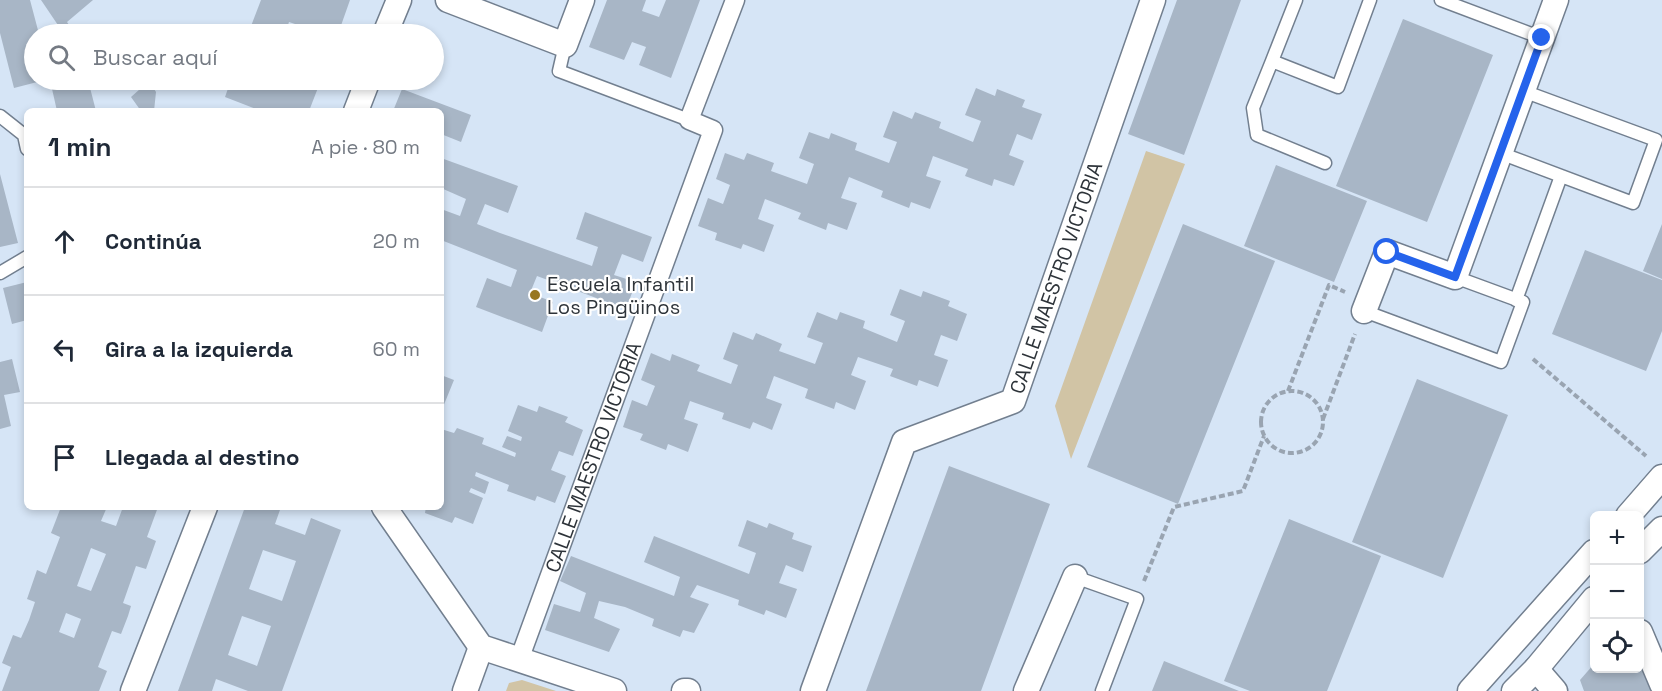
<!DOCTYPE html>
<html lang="es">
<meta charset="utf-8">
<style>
:root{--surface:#fff;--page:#f6f6f7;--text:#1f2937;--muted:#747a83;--line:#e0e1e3}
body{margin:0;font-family:"Space Grotesk",sans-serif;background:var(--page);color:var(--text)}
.controls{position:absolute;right:18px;bottom:18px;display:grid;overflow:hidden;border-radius:9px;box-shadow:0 3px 9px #0003}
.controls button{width:54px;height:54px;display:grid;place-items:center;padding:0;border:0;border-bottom:2px solid var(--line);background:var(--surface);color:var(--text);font:30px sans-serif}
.stop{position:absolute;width:18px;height:18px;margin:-14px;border:4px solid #2563eb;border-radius:50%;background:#fff}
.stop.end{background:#2563eb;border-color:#fff;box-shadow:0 2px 6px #0008}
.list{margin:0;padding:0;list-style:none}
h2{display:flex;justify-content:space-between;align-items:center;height:78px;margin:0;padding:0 24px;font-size:26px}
h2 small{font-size:20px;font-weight:400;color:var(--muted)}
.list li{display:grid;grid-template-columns:39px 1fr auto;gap:18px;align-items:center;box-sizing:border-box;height:108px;padding:0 24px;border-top:2px solid var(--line)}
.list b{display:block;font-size:22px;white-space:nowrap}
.list em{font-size:20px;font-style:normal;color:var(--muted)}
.icon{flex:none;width:33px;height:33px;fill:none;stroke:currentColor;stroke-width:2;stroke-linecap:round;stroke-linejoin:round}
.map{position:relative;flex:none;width:1662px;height:691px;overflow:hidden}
.search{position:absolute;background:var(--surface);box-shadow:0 3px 9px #0003;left:24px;top:24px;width:420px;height:66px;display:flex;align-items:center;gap:15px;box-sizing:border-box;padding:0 21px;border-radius:33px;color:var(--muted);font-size:22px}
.panel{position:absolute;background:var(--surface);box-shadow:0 3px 9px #0003;left:24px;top:108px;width:420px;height:402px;border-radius:9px}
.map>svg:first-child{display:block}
.green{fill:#d1c4a5}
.building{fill:#a8b6c6;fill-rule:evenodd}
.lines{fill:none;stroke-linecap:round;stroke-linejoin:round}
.service-casing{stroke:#727f8f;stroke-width:15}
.pedestrian-casing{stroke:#727f8f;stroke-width:21}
.minor-casing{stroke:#727f8f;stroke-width:27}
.path{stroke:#99a4b1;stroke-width:4;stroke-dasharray:6 3;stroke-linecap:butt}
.service{stroke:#fff;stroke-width:12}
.pedestrian{stroke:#fff;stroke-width:18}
.minor{stroke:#fff;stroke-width:24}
.route{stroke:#2563eb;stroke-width:8}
.poi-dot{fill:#987720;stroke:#fff;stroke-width:2}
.labels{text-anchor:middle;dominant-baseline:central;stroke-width:4.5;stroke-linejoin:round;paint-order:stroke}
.street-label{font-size:20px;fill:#2d3339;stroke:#fff}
.poi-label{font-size:20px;fill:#2d3339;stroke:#fff;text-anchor:start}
</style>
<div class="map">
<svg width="1662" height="691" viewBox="0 0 1662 691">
<rect width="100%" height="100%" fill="#d6e5f6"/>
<!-- green -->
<path class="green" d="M1146 151 1185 164 1071 459 1055 406Z
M522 680 556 691H506L509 683Z"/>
<!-- building -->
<path class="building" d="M0 0H30L39 34H34V80H45L14 88 0 33Z
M41 0H93L67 22 75 34H64Z
M261 0H350L338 34H301L304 27 289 22 285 34H248Z
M607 0H646L642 11 659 17 666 0H700L671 78 639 65 646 47 632 42 624 60 589 47Z
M1177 0H1241L1184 155 1128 134Z
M1403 19 1493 55 1427 222 1336 186Z
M50 80H88L96 111H57Z
M231 80H321L309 111H261L225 97Z
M149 81 156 92 154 111H141L131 97Z
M976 88 995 96 997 89 1025 100 1022 107 1042 114 1032 140 1017 134 1009 155 1024 161 1014 186 994 179 992 186 965 176 968 169 933 156 926 176 941 181 930 209 911 202 909 208 881 197 883 191 849 177 841 198 857 203 847 230 828 223 826 230 798 219 801 213 765 199 758 219 774 225 764 252 743 244 741 249 715 240 717 233 698 226 708 198 723 204 730 185 716 179 725 153 744 160 747 153 774 163 771 171 807 184 814 164 799 158 809 132 829 139 831 133 857 143 855 150 889 163 897 142 883 137 893 111 912 119 915 112 941 122 939 128 973 142 981 121 965 115Z
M402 89 471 115 461 142 441 134V111H393Z
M441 158 518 186 508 213 485 204 477 224 500 233 592 266 598 247 576 239 585 212 652 237 643 262 622 254 614 275 636 282 626 309 537 276 530 293 553 302 542 332 476 307 487 278 511 287 517 270 441 240V209L460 216 466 199 441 188Z
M1276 165 1367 201 1334 282 1244 246Z
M0 174 18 243 0 247Z
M1183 224 1275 261 1178 504 1087 467Z
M1662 224V279L1643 271Z
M1585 250 1662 280V331L1646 371 1552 334Z
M27 282V320L12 324 3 288Z
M900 289 921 297 923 291 950 301 948 306 967 314 957 341 941 335 934 355 948 360 938 387 919 380 917 386 890 376 893 369 858 357 851 375 866 381 855 410 836 402 834 409 805 398 808 389 774 376 766 398 782 404 772 430 753 422 750 429 722 419 724 413 690 401 684 419 698 424 688 452 668 444 666 450 640 440 643 434 623 427 632 400 647 406 655 386 641 380 651 353 670 361 672 354 700 365 697 371 731 384 738 365 723 359 733 332 753 340 756 333 782 344 779 351 815 364 823 343 807 337 817 312 837 320 840 312 865 321 863 328 897 342 905 321 890 315Z
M12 359 20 392 4 395 11 426 0 429V362Z
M441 375 454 380 443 407H441Z
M1417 379 1508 415 1443 578 1352 542Z
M518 405 537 412 539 406 568 417 565 422 583 430 573 456 559 451 551 470 566 476 555 503 537 496 535 501 507 491 509 485 476 472 475 476 489 482 485 494 471 488 469 492 483 498 473 524 455 517 452 523 425 513 426 507H441V429L454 433 457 428 484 438 482 444 515 457 516 453 502 447 507 436 521 441 522 437 508 431Z
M949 466 1050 504 981 691H866Z
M61 507 71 509V507H107L101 521 116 526 123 507H158L147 537 156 541 146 569 136 566 123 603 131 606 128 616 121 634 112 631 98 667 107 671 99 691H2L11 667 2 663 13 635 21 638 29 620 35 602 27 599 37 570 46 574 60 537 51 533ZM91 548 106 554 91 591 77 586ZM66 613 81 619 74 638 59 632Z
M245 507H281L275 524 305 535 311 518 341 530 282 691H248L216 679 212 691H178ZM263 550 296 561 282 601 249 589ZM242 616 271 626 257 666 228 655Z
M1289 519 1381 556 1327 691H1250L1224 681Z
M747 520 767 528 769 523 794 533 792 539 812 546 803 572 786 565 779 583 797 589 786 618 766 610 764 615 738 605 739 600 697 585 690 597 709 604 694 633 683 630 680 637 652 626 654 619 625 607 599 601 594 618 620 629 609 652 545 630 554 604 580 612 586 593 560 581 571 556 674 596 680 577 644 562 654 536 749 574 756 553 738 546Z
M1640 648 1658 691H1584L1580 680 1594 664V668H1640Z
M1164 661 1239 691H1152Z"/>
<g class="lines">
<!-- service casing -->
<g class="service-casing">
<path id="service" d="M1296 0 1272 61 1338 87 1370 0
M1441 0 1542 38
M565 45 559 71 689 120
M1272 61 1253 108 1257 135 1325 163
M0 116 24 135 27 149
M1500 153 1633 203 1656 140 1523 91
M0 273 27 257
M1516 300 1561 176
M1364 311 1501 362 1523 302 1455 277
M1075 577 1137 599 1102 691"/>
</g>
<!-- pedestrian casing -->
<g class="pedestrian-casing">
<g id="pedestrian">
<path id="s1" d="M519 660 713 130 689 120 735 0"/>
</g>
</g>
<!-- minor casing -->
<g class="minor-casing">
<g id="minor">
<path d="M448 0 565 45 582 0"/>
<path d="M385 34 399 0"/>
<path d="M356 111 368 80"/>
<path d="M1364 311 1387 252 1455 277 1556 0"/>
<path d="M384 507 481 647 614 691"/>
<path d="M1628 516 1662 477"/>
<path d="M1640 551 1662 529"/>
<path d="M1640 632 1662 684"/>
<path d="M1536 669 1555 691"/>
<path d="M133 691 205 507"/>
<path d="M465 691 481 647"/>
<path d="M684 691H688"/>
<path id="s2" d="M813 691 904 442 1013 401 1153 0"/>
<path d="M1026 691 1075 577"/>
<path d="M1470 691 1594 552"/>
<path d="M1514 691 1536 669 1594 599"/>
</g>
</g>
<!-- path -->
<path class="path" d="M1533 359 1646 456
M1288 391 1329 285 1345 292
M1261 422a31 31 0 1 1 62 0a31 31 0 1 1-62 0Z
M1323 419 1355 334
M1144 581 1174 507 1243 491 1264 436"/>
<!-- service -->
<use href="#service" class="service"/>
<!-- pedestrian -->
<use href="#pedestrian" class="pedestrian"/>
<!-- minor -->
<use href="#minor" class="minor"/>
</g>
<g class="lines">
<!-- route -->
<path class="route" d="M1387 252 1455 277 1542 38"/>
</g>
<!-- markers -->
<circle class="poi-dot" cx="535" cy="295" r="6"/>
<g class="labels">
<!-- street labels -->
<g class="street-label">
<text stroke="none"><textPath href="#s2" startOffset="512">CALLE MAESTRO VICTORIA</textPath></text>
<text stroke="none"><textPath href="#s1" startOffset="216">CALLE MAESTRO VICTORIA</textPath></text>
</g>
<!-- poi labels -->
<g class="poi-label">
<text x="547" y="284">Escuela Infantil<tspan x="547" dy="23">Los Pingüinos</tspan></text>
</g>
</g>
</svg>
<div class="controls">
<button>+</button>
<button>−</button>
<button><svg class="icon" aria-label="locate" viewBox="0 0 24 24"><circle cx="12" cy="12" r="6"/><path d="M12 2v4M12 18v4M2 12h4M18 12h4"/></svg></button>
</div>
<div class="stop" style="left:1387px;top:252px"></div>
<div class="stop end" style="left:1542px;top:38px"></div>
<div class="search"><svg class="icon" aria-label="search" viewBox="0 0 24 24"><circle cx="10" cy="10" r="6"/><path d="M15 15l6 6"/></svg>Buscar aquí</div>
<section class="panel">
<h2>1 min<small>A pie · 80 m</small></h2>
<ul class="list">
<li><svg class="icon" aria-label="ahead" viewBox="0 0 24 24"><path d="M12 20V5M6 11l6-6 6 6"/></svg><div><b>Continúa</b></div><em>20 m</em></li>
<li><svg class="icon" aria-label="left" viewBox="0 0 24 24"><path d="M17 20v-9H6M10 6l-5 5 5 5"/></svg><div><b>Gira a la izquierda</b></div><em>60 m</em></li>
<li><svg class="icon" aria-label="arrive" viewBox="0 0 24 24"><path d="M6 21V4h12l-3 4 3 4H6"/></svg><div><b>Llegada al destino</b></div></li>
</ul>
</section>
</div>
